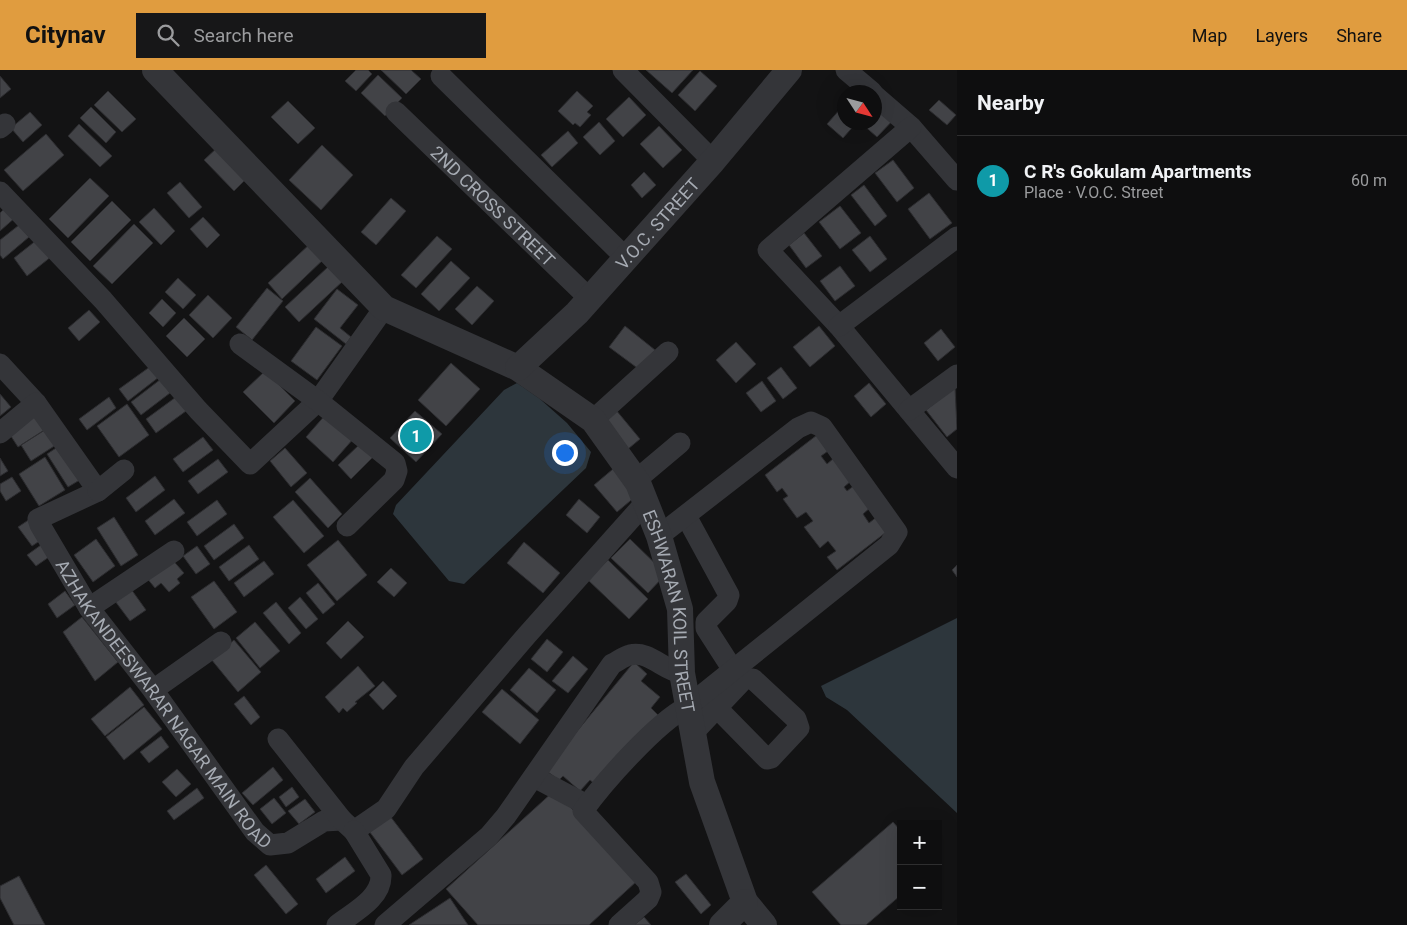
<!DOCTYPE html>
<meta charset="utf-8">
<style>
:root{--surface:#0e0e0f;--page:#171718;--text:#f1f3f6;--muted:#9b9c9e;--line:#2e2e2f;--accent:#e09c3f}
body{margin:0;font-family:Roboto,sans-serif;background:var(--page);color:var(--text)}
.controls{position:absolute;right:15px;bottom:15px;display:grid;overflow:hidden;border-radius:0px;box-shadow:0 5px 20px #0002}
.controls button{width:45px;height:45px;display:grid;place-items:center;padding:0;border:0;border-bottom:1px solid var(--line);background:var(--surface);color:var(--text);font:25px sans-serif}
.compass{position:absolute;left:837px;top:15px;width:45px;height:45px;border-radius:50%;background:var(--surface);box-shadow:0 5px 20px #0002;rotate:126deg}
.you{position:absolute;left:564px;top:382px;width:18px;height:18px;margin:-12px;border:4px solid #fff;border-radius:50%;background:#1a73e8;box-shadow:0 0 0 8px #1a73e833}
.badge{display:grid;place-items:center;width:32px;height:32px;border-radius:50%;background:var(--accent);color:#fff;font-size:16px;font-weight:700}
.pin{position:absolute;translate:-50% -50%;border:2px solid #fff;box-shadow:0 1px 5px #0006}
.list{margin:0;padding:0;list-style:none}
h2{display:flex;justify-content:space-between;align-items:center;height:65px;margin:0;padding:0 20px;font-size:21px}
h2 small{font-size:16px;font-weight:400;color:var(--muted)}
.list li{display:grid;grid-template-columns:32px 1fr auto;gap:15px;align-items:center;box-sizing:border-box;height:90px;padding:0 20px;border-top:1px solid var(--line)}
.list b{display:block;font-size:19px;white-space:nowrap}
.list p{margin:0;font-size:16px;white-space:nowrap;color:var(--muted)}
.list em{font-size:16px;font-style:normal;color:var(--muted)}
.icon{flex:none;width:28px;height:28px;fill:none;stroke:currentColor;stroke-width:2;stroke-linecap:round;stroke-linejoin:round}
.map{position:relative;flex:none;width:957px;height:855px;overflow:hidden}
header{display:flex;align-items:center;gap:30px;box-sizing:border-box;height:70px;padding:0 25px;background:var(--accent);color:#111}
header strong{font-size:24px}
nav{display:flex;gap:28px;margin-inline-start:auto;font-size:18px}
.search{width:350px;height:45px;background:var(--page);display:flex;align-items:center;gap:12px;box-sizing:border-box;padding:0 18px;border-radius:0px;color:var(--muted);font-size:19px}
main{display:flex}
aside{flex:1;background:var(--surface)}
.map>svg:first-child{display:block}
.water{fill:#2d363c}
.building{fill:#424347;stroke:#2d2d30}
.lines{fill:none;stroke-linecap:round;stroke-linejoin:round}
.minor{stroke:#343539;stroke-width:21}
.tertiary{stroke:#343539;stroke-width:26}
.labels{text-anchor:middle;dominant-baseline:central;stroke-width:5;stroke-linejoin:round;paint-order:stroke}
.street-label{font-size:18px;fill:#a6abb3;stroke:#0e0e0f}
</style>
<header>
<strong>Citynav</strong>
<div class="search"><svg class="icon" aria-label="search" viewBox="0 0 24 24"><circle cx="10" cy="10" r="6"/><path d="M15 15l6 6"/></svg>Search here</div>
<nav><a>Map</a><a>Layers</a><a>Share</a></nav>
</header>
<main>
<div class="map">
<svg width="957" height="855" viewBox="0 0 957 855">
<rect width="100%" height="100%" fill="#131314"/>
<!-- water -->
<path class="water" d="M517 313 540 329 567 353 591 382 586 398 464 514 449 511 393 444 396 435 504 320Z
M957 548V743L847 640 826 627 821 616Z"/>
<!-- building -->
<path class="building" d="M356 0H368L372 4 356 21 345 11Z
M381 0H411L421 9 406 24Z
M646 0H693L672 23Z
M700 1 717 16 695 41 678 25Z
M378 5 402 28 385 46 361 23Z
M0 6 11 19 0 28Z
M108 21 136 49 122 62 94 35Z
M577 21 593 36 587 42 591 45 580 57 575 53 573 55 558 41Z
M629 27 646 45 623 67 606 49Z
M939 30 956 45 947 55 929 40Z
M288 31 315 58 298 74 271 47Z
M91 37 116 62 106 73 80 48Z
M842 37 844 39V52H857L843 68 827 54Z
M874 39 897 46 877 67 861 53 874 52Z
M30 42 42 55 23 72 11 58Z
M599 52 615 71 600 85 583 67Z
M79 54 112 86 100 97 68 66Z
M659 56 682 80 663 98 640 74Z
M568 61 578 73 552 97 541 85Z
M46 64 64 85 23 121 4 100Z
M322 75 353 105 321 140 289 110Z
M219 76 248 107 234 121 204 90Z
M893 90 914 118 897 132 875 103Z
M644 102 656 115 642 128 631 115Z
M90 108 109 126 68 168 49 149Z
M180 112 202 137 189 148 167 123Z
M864 115 887 146 875 156 851 125Z
M929 123 952 153 930 169 908 139Z
M391 128 406 141 376 175 361 162Z
M112 131 131 150 90 191 71 172Z
M7 136 17 146 0 161V143Z
M840 136 861 163 840 179 819 152Z
M154 138 175 161 161 175 139 152Z
M203 147 220 165 207 178 190 159Z
M134 154 153 173 112 214 93 196Z
M19 155 29 167 3 189 0 185V170Z
M804 163 822 186 806 198 789 175Z
M437 166 452 179 416 218 401 205Z
M870 166 887 189 870 202 852 180Z
M38 169 52 186 27 206 14 188Z
M312 172 326 187 282 229 268 213Z
M451 191 470 208 439 241 421 224Z
M329 196 343 211 299 252 285 237Z
M840 196 855 216 835 231 820 211Z
M178 208 196 225 183 239 165 222Z
M477 216 494 231 472 255 455 239Z
M267 218 283 231 252 270 236 257Z
M337 219 358 235 340 258 351 267 346 274 314 249Z
M208 225 232 248 213 268 189 245Z
M162 229 176 243 163 257 149 243Z
M89 240 100 252 79 271 68 258Z
M184 248 205 269 187 287 166 266Z
M625 256 655 280 640 300 609 277Z
M819 256 835 276 810 297 793 277Z
M316 257 342 276 317 310 291 291Z
M941 259 955 277 938 291 924 273Z
M736 272 756 294 736 313 716 290Z
M451 293 480 319 446 356 418 330Z
M151 296 159 307 128 331 119 319Z
M781 297 797 318 783 329 767 308Z
M265 301 295 331 274 353 243 322Z
M161 309 170 323 141 345 131 332Z
M762 311 776 331 761 342 746 323Z
M869 313 886 334 871 347 854 326Z
M955 317 957 359 947 367 926 340Z
M0 324 11 337 0 346Z
M109 327 116 338 87 360 79 349Z
M176 327 186 341 156 363 146 349Z
M127 334 149 365 119 387 97 356Z
M616 340 640 369 628 379 604 350Z
M37 341 48 358 18 377 7 360Z
M415 341 442 364 416 392 390 368Z
M327 343 354 368 333 392 306 367Z
M49 357 59 373 31 391 21 375Z
M817 365 828 381 821 386 827 394 834 388 851 411 844 417 847 421 855 415 871 437 863 444 869 453 878 446 889 460 837 500 827 487 836 481 828 471 820 478 804 457 813 451 806 442 797 448 783 429 788 426 782 418 777 422 765 405Z
M203 367 213 380 183 402 173 389Z
M361 373 374 386 351 409 338 395Z
M62 374 83 408 68 417 47 384Z
M285 378 307 403 291 417 270 391Z
M45 387 65 420 39 436 19 404Z
M0 388 8 401 0 406Z
M218 389 228 402 198 424 188 411Z
M613 399 636 426 617 442 594 415Z
M155 406 165 420 136 442 126 428Z
M12 407 21 421 6 431 0 421V414Z
M310 408 342 444 328 458 295 422Z
M174 429 185 443 155 465 145 451Z
M579 429 600 447 587 463 566 445Z
M217 430 227 444 197 466 187 452Z
M293 430 324 466 304 483 273 447Z
M114 447 138 485 121 496 97 458Z
M30 449 44 468 32 476 18 457Z
M234 454 244 468 214 490 204 476Z
M96 469 115 496 93 512 74 485Z
M630 469 666 504 648 523 611 488Z
M338 470 367 505 337 531 307 495Z
M524 472 560 503 543 523 507 493Z
M41 475 49 487 36 496 27 485Z
M249 475 259 489 229 511 219 497Z
M197 476 210 494 196 504 183 486Z
M170 487 184 503 177 509 180 513 169 522 161 513 155 518 146 507Z
M608 490 648 529 629 549 588 510Z
M264 491 274 504 244 527 234 513Z
M957 495V507L952 500Z
M391 498 407 513 394 527 377 512Z
M214 511 237 542 214 559 191 527Z
M318 513 335 534 323 544 306 523Z
M131 519 146 540 130 551 115 531Z
M65 521 75 535 57 548 48 534Z
M300 527 318 549 306 559 288 538Z
M276 532 301 563 289 574 263 543Z
M82 547 118 592 95 611 63 562Z
M348 551 364 567 341 589 326 573Z
M255 552 280 581 260 598 236 568Z
M547 569 563 582 547 602 531 589Z
M234 570 261 602 238 622 211 589Z
M573 586 588 599 568 623 552 611Z
M634 592 647 604 641 611 660 627 651 638 658 645 596 715 590 710 580 721 563 706 559 710 545 700Z
M358 596 375 616 355 632 357 633 347 642 343 638 339 643 325 627Z
M529 598 556 620 537 643 510 620Z
M383 611 397 626 383 640 369 625Z
M130 617 144 635 105 666 91 649Z
M502 619 539 650 520 674 482 642Z
M244 626 260 647 251 655 234 634Z
M144 637 162 659 124 690 106 667Z
M161 666 169 677 149 693 140 682Z
M273 697 283 710 253 735 242 723Z
M177 699 191 714 176 727 162 712Z
M292 717 299 727 286 737 279 727Z
M197 718 204 728 174 750 167 741Z
M555 720 637 811 589 855H478L446 819Z
M274 728 286 743 272 754 260 739Z
M305 729 315 742 299 754 288 741Z
M390 746 423 789 402 805 369 761Z
M893 752 901 761V825L866 855H841L812 822Z
M345 787 355 801 326 823 316 809Z
M266 795 298 834 286 844 254 805Z
M686 804 711 835 701 844 675 812Z
M19 806 45 855H14L0 828V816Z
M450 828 468 855H409Z
M644 847 651 855H634Z"/>
<g class="lines">
<!-- minor -->
<g class="minor">
<path d="M623 0 713 91"/>
<path d="M846 0 872 22"/>
<path d="M441 6 626 188"/>
<path d="M874 25 911 57 957 110"/>
<path id="s1" d="M396 42 590 229"/>
<path d="M911 57 768 180 839 256 957 398"/>
<path d="M0 58 5 54"/>
<path d="M0 122 103 230 198 340 250 394 318 331 384 238"/>
<path d="M839 256 957 167"/>
<path d="M240 274 318 331 395 393 397 401 394 410 347 456"/>
<path d="M0 294 36 333"/>
<path d="M909 340 957 305"/>
<path d="M593 350 668 282"/>
<path id="s2" d="M0 363 36 333 98 421 38 449 40 455 89 538 153 620 255 762 270 775 288 773 324 751 342 750 354 761 386 739 414 697 527 565 646 432"/>
<path d="M636 410 680 373"/>
<path d="M98 421 124 400"/>
<path d="M686 446 729 525 727 531 706 552V558L733 600"/>
<path d="M89 538 174 481"/>
<path d="M153 620 221 572"/>
<path d="M693 663 744 609H753L796 649 799 658 771 688 767 689 717 638"/>
<path d="M278 669 342 750"/>
<path d="M534 707 587 735"/>
<path d="M337 855C354 842 382 828 381 805L354 761"/>
<path d="M385 855 489 766 506 746 612 594C617 592 624 586 630 585 649 580 664 601 682 603"/>
<path d="M619 855 648 829 651 822 648 812 583 741C603 713 657 652 687 637L889 475 897 462 822 357 811 352 798 358 659 466"/>
</g>
<!-- tertiary -->
<g class="tertiary">
<path id="s3" d="M155 0 384 238 518 298 593 350 638 413 659 466 680 539 682 603 702 712 745 832 764 855"/>
<path id="s4" d="M518 298 577 243 713 91 789 0"/>
<path d="M722 855 745 832"/>
</g>
</g>
<g class="labels">
<!-- street labels -->
<g class="street-label">
<text stroke="none"><textPath href="#s1" startOffset="135">2ND CROSS STREET</textPath></text>
<text stroke="none"><textPath href="#s4" startOffset="201">V.O.C. STREET</textPath></text>
<text stroke="none"><textPath href="#s3" startOffset="779">ESHWARAN KOIL STREET</textPath></text>
<text stroke="none"><textPath href="#s2" startOffset="445">AZHAKANDEESWARAR NAGAR MAIN ROAD</textPath></text>
</g>
</g>
</svg>
<div class="controls">
<button>+</button>
<button>−</button>
</div>
<svg class="compass" viewBox="-18 -18 36 36"><path d="M0-13l5 13h-10z" fill="#e53935"/><path d="M0 13l5-13h-10z" fill="#9b9c9e"/></svg>
<div class="you"></div>
<div class="pin badge" style="left:416px;top:366px;background:#0f9aa8">1</div>
</div>
<aside>
<h2>Nearby<small></small></h2>
<ul class="list">
<li><span class="badge" style="background:#0f9aa8">1</span><div><b>C R's Gokulam Apartments</b><p>Place · V.O.C. Street</p></div><em>60 m</em></li>
</ul>
</aside>
</main>
